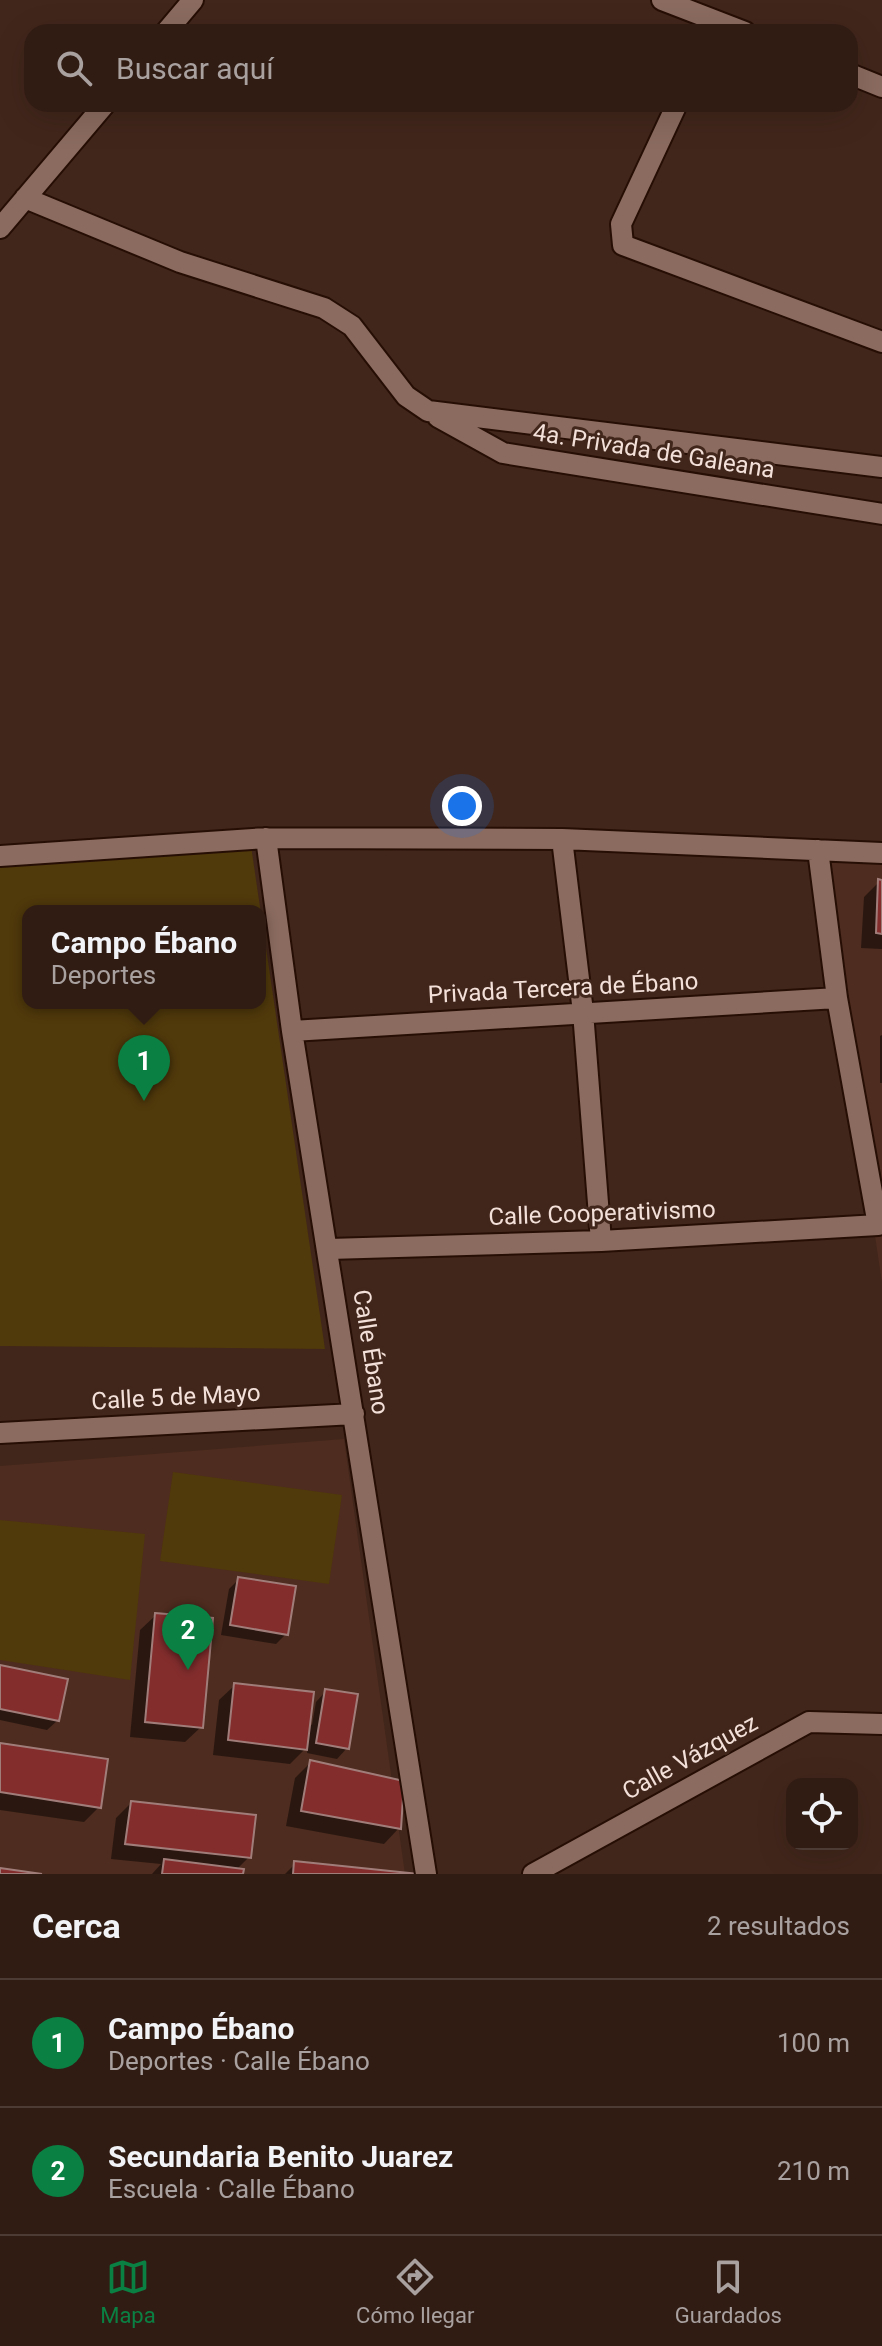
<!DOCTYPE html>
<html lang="es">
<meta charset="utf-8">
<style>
:root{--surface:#311c14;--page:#39251d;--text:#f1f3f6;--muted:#a8a1a0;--line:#4c3a34;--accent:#0b8043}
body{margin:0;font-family:Roboto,sans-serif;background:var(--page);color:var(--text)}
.controls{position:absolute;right:24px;bottom:24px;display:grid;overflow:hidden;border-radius:16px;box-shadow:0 8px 32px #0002}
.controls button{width:72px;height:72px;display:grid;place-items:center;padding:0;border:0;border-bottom:2px solid var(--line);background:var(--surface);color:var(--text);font:40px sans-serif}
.you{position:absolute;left:462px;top:806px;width:28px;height:28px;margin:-20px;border:6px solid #fff;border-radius:50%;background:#1a73e8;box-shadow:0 0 0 12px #1a73e833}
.badge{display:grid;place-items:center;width:52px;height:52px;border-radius:50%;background:var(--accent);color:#fff;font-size:26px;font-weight:700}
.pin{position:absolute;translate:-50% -66px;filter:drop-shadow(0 2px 4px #0008)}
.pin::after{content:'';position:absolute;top:42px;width:28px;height:24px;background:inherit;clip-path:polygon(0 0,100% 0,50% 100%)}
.popup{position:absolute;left:22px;top:905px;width:244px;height:104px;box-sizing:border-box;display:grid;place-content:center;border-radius:16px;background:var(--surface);filter:drop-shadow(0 2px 6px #0005);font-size:26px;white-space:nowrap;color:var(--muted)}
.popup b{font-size:30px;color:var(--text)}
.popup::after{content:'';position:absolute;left:50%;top:100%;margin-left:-16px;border:16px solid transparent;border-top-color:var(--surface)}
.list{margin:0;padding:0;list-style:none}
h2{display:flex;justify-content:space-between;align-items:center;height:104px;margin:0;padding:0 32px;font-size:34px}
h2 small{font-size:26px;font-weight:400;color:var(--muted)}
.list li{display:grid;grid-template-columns:52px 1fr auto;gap:24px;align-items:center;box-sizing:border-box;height:128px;padding:0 32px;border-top:2px solid var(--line)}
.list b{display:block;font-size:30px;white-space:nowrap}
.list p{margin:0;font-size:26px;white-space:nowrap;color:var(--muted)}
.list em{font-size:26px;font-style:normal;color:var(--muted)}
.icon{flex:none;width:44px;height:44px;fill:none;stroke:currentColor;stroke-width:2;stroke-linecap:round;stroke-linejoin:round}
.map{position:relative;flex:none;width:882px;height:1874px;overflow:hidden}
.search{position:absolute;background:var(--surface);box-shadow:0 8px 32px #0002;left:24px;right:24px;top:24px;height:88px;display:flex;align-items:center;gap:20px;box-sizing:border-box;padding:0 28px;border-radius:24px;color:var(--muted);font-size:30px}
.sheet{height:360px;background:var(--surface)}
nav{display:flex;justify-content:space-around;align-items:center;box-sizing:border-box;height:112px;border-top:2px solid var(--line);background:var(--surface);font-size:22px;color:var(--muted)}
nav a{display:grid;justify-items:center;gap:4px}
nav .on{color:var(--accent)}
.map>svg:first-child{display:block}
.built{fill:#4e2c1f}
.green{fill:#50390b;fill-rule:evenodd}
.shadow{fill:#0007}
.building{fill:#842d2d;stroke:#a17d7a;stroke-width:2}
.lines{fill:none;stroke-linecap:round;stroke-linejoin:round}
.minor-casing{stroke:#260e05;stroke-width:24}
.minor{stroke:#8b6b5f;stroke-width:20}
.labels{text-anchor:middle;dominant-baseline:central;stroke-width:6;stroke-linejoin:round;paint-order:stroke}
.street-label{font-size:24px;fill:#f3e0d9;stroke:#41261b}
</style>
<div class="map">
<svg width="882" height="1874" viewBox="0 0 882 1874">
<rect width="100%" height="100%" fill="#41261b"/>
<!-- built -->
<path class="built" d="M818 850 882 853V1283Z
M344 1439 405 1874H0V1466Z"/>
<!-- green -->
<path class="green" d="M250 839 325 1349 0 1346V856ZM28 911H260V1003H28Z
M173 1472 342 1495 329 1584 160 1561Z
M0 1520 145 1534 130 1680 0 1660Z"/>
<!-- shadow -->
<path class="shadow" d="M879 882H882V949L861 948 864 897Z
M882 1035V1083H880V1036Z
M239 1579 286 1634 276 1644 221 1635 229 1589Z
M156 1615 201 1727 185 1742 130 1737 140 1630Z
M0 1667 58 1720 47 1730 0 1720Z
M235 1685 312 1725 316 1702 326 1691 347 1748 337 1759 307 1753 308 1746 290 1764 213 1755 219 1700Z
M0 1745 99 1807 84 1822 0 1810Z
M310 1763 399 1828 384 1844 286 1826 295 1778Z
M131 1803 249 1857 236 1870 241 1874H152L161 1864 111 1859 116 1818Z
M295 1864 399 1874H285Z"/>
<!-- building -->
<path class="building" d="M878 879 882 880V934L876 933Z
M238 1577 296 1586 288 1635 230 1625Z
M155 1613 213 1618 203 1728 145 1722Z
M0 1665 68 1679 59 1721 0 1709Z
M234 1683 314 1692 307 1750 228 1740Z
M325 1689 358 1694 349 1749 316 1743Z
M0 1743 108 1759 101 1808 0 1792Z
M310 1760 404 1781 401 1829 301 1811Z
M131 1801 256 1815 251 1858 125 1844Z
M164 1859 244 1869 243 1874H162Z
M294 1861 419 1874H293Z
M0 1868 42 1874H0Z"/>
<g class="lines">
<!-- minor casing -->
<g class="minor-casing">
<path id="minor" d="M662 0 745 32
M166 32 193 0
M850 74 882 87
M677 104 621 224 623 245 882 342
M25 198 180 262 324 308 352 326 406 396 428 411 882 467
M0 228 105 104
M438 417 503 453 882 514
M266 838 292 1031 426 1874
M562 839 583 1012 601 1241
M0 856 266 838 562 839 882 853
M292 1031 837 998
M329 1249 601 1241 878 1225 837 998 818 850
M0 1433 354 1414
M533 1874 809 1722 882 1724"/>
</g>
<!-- minor -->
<use href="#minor" class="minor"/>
</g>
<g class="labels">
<!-- street labels -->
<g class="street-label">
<text transform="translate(654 451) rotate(9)">4a. Privada de Galeana</text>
<text transform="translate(563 988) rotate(-3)">Privada Tercera de Ébano</text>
<text transform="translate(602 1213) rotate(-2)">Calle Cooperativismo</text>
<text transform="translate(371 1352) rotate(81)">Calle Ébano</text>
<text transform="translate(176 1397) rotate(-3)">Calle 5 de Mayo</text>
<text transform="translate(690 1757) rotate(-29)">Calle Vázquez</text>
</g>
</g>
</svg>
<div class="controls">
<button><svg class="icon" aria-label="locate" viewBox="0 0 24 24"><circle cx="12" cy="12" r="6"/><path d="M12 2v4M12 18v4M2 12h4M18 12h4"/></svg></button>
</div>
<div class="you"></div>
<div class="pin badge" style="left:144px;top:1101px">1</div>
<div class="popup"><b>Campo Ébano</b>Deportes</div>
<div class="pin badge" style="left:188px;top:1670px">2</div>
<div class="search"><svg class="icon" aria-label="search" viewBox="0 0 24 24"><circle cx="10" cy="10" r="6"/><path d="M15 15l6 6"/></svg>Buscar aquí</div>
</div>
<section class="sheet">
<h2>Cerca<small>2 resultados</small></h2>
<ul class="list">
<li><span class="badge">1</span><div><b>Campo Ébano</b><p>Deportes · Calle Ébano</p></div><em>100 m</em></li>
<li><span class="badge">2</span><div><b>Secundaria Benito Juarez</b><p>Escuela · Calle Ébano</p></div><em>210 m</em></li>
</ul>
</section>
<nav>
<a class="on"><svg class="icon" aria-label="map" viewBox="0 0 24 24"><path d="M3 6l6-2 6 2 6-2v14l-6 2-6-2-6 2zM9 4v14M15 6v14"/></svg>Mapa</a>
<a><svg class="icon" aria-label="directions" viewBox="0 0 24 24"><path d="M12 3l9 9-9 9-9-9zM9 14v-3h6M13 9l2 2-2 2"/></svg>Cómo llegar</a>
<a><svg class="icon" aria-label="saved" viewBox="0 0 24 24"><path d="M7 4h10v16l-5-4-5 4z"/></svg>Guardados</a>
</nav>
